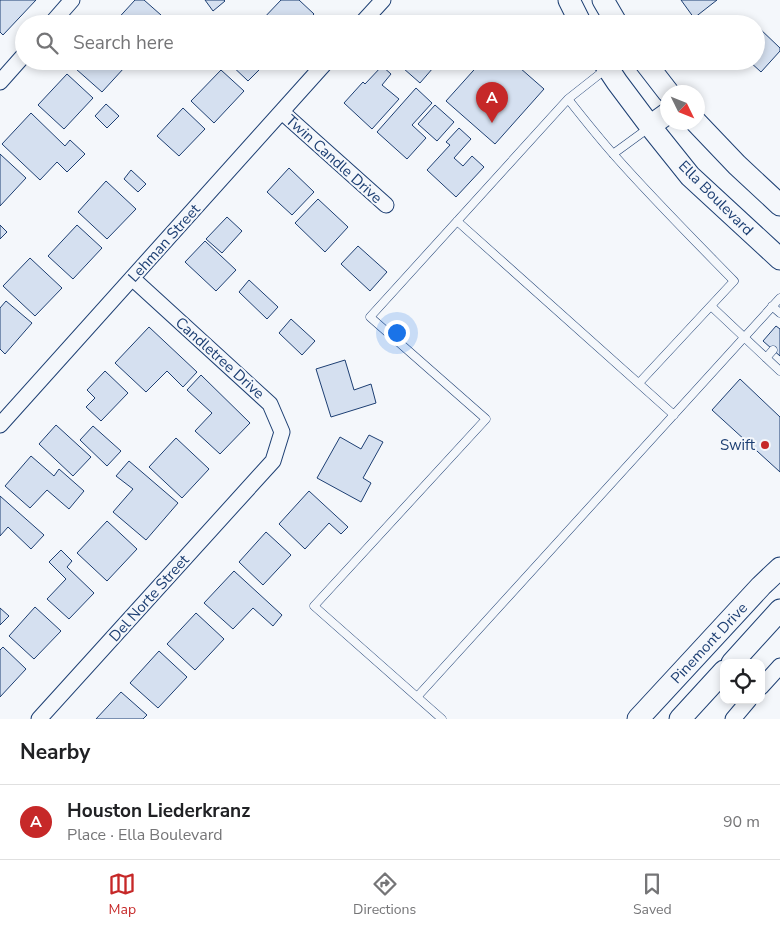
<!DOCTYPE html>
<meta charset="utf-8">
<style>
:root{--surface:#fff;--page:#f6f6f6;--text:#202124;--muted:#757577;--line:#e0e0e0;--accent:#c62828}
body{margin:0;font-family:"Nunito Sans",sans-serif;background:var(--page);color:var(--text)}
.controls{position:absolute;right:15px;bottom:15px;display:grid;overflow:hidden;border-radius:10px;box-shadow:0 2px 8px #0003}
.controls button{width:45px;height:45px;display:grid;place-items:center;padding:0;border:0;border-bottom:1px solid var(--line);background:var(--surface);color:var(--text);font:25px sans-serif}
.compass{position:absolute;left:660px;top:85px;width:45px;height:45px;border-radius:50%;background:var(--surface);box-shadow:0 2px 8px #0003;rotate:133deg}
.you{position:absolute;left:396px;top:332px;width:18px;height:18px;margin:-12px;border:4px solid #fff;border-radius:50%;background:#1a73e8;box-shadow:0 0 0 8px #1a73e833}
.badge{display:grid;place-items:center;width:32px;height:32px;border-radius:50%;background:var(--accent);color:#fff;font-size:16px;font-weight:700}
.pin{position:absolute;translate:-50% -41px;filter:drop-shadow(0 1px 2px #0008)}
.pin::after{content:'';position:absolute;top:26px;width:18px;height:15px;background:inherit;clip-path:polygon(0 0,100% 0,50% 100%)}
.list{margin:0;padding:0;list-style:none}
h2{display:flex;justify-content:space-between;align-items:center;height:65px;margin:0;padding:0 20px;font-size:21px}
h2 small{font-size:16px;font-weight:400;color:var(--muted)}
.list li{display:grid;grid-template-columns:32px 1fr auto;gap:15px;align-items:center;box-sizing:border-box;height:75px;padding:0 20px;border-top:1px solid var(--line)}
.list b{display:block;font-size:19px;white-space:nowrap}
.list p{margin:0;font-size:16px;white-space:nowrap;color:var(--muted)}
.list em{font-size:16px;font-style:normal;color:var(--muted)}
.icon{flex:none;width:28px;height:28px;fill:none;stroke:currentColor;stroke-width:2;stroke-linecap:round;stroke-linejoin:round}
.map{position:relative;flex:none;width:780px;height:719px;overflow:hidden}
.search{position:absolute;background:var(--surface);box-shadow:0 2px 8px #0003;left:15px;right:15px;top:15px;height:55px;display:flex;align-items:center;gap:12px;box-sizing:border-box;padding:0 18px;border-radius:28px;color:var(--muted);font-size:19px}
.sheet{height:140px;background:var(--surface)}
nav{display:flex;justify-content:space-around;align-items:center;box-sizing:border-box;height:70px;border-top:1px solid var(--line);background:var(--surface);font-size:14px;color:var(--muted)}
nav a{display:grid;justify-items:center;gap:2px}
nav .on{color:var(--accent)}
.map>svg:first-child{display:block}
.building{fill:#d5e0f0;stroke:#1d3f73}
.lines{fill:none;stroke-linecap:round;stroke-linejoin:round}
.service-casing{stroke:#1d3f73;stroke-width:9}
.minor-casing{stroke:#1d3f73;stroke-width:17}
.secondary-casing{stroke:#1d3f73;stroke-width:23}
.service{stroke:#f4f7fb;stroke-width:8}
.minor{stroke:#f4f7fb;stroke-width:15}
.secondary{stroke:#f4f7fb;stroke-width:21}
.poi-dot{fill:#c62828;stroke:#f4f7fb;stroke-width:2}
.labels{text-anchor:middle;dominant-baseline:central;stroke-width:4;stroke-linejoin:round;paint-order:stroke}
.street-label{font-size:15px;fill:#1d3f73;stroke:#f4f7fb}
.poi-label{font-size:15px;fill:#1d3f73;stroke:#f4f7fb;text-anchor:end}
</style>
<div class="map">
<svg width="780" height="719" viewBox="0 0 780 719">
<rect width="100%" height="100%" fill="#f4f7fb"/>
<!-- building -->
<path class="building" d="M0 0H36L3 35 0 32Z
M135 0H144L161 15 153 24H113Z
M205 0H224L225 1 213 11Z
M281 0H299L314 14 305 24H264L261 21Z
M681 0H717L694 18Z
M758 27 780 48V51L761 72 749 61H756V29Z
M83 61H117L124 68 102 92 76 69Z
M227 61H268L248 81Z
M395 61H431L429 64 433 68 420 83Z
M482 61H512L544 89 495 144 446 101Z
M382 66 391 74 382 85 399 99 372 129 344 103 363 82 365 84Z
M221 70 244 91 214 123 191 101Z
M67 74 93 98 64 129 38 105Z
M416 88 432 103 412 125 426 138 407 159 377 132Z
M106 104 119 116 107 128 95 116Z
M435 105 454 122 437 141 418 124Z
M183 108 205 129 179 156 157 136Z
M31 113 65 146 70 140 85 154 67 172 57 162 40 180 2 144Z
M459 128 471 139 454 158 463 166 472 156 484 167 456 197 427 170 450 145 446 142Z
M0 154 26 178 0 206Z
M289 168 314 192 292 215 267 192Z
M131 170 146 184 138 192 124 179Z
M106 181 136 209 107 239 78 212Z
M318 199 348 227 325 252 295 223Z
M227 217 242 231 222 253 206 239Z
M0 225 7 232 0 239Z
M77 225 102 248 73 279 48 256Z
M205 241 236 270 216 291 185 262Z
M358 246 387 272 370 291 341 264Z
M30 258 62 288 35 316 3 286Z
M249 280 278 307 267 319 239 292Z
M6 301 32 323 5 354 0 349V308Z
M291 319 315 341 302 355 279 333Z
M776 326 780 329V356L763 341Z
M149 327 197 372 183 387 167 371 146 392 115 363Z
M345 360 354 390 371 384 376 403 331 417 316 369Z
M105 371 128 393 101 421 86 407 95 398 87 390Z
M201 375 250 423 220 454 195 431 212 413 187 390Z
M740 379 780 417V472L712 410Z
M56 425 91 457 73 476 39 444Z
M93 426 121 451 107 466 80 440Z
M369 435 383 442 363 478 371 483 361 502 317 478 340 437 361 449Z
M176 438 209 469 182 498 149 467Z
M31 456 54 476 59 469 84 491 69 509 47 490 30 508 5 486Z
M129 461 178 503 146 540 113 512 133 489 116 476Z
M309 491 348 527 341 534 329 523 305 549 279 524Z
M0 496 44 535 31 549 8 527 0 536Z
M107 521 137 549 107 581 77 553Z
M266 532 291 555 263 585 239 562Z
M61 550 72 561 67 567 94 593 69 619 47 599 66 579 49 562Z
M234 571 282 615 273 626 253 608 233 629 204 603Z
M35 607 61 631 34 659 9 636Z
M0 608 9 616 0 625Z
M196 613 224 639 195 670 167 644Z
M3 647 26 669 0 697V650Z
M159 651 187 677 158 708 130 683Z
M121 692 147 715 143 719H96Z"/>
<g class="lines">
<!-- service casing -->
<g class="service-casing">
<path id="service" d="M568 99C583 118 598 137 615 156 653 199 694 240 734 281L639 383
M613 154 650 127
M457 221 674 415
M711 306 780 371
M772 306 780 313
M766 358 773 350
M417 697 780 298
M442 719 314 606 486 419 370 317 568 99 606 69"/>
</g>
<!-- minor casing -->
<g class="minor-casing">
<path id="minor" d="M51 24 72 0
M361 24 383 0
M0 82 24 55
M282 112 386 205
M0 425 327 61
M761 687 780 666
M39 719 273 461 282 432 270 404 132 278
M733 719 749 700"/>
</g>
<!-- secondary casing -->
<g class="secondary-casing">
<path id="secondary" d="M569 0 581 24
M603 0 617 24
M603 61 617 82 650 126 690 176 780 259
M644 61 668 92
M696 122 737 165 780 205
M650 126 668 113
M732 663 780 610
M638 719 761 586 780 568
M680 719 724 671"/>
</g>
<!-- service -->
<use href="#service" class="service"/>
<!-- minor -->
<use href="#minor" class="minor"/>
<!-- secondary -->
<use href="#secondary" class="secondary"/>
</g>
<!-- markers -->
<circle class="poi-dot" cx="765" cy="445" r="5"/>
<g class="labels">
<!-- street labels -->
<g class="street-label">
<text transform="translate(334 159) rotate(42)">Twin Candle Drive</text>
<text transform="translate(716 198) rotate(45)">Ella Boulevard</text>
<text transform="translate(164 243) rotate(-48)">Lehman Street</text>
<text transform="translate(220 358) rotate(42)">Candletree Drive</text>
<text transform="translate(149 598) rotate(-48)">Del Norte Street</text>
<text transform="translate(709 643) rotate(-47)">Pinemont Drive</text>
</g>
<!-- poi labels -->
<g class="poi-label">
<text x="755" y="445">Swift</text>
</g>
</g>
</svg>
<div class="controls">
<button><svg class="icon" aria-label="locate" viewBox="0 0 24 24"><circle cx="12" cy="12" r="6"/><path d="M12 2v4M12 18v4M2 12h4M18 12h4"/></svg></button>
</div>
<svg class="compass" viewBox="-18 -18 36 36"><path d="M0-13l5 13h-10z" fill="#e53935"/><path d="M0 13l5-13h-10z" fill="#757577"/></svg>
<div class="you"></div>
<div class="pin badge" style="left:492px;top:123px">A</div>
<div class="search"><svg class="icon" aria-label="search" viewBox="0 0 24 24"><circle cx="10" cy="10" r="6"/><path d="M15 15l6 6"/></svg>Search here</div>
</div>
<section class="sheet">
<h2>Nearby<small></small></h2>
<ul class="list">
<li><span class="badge">A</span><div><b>Houston Liederkranz</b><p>Place · Ella Boulevard</p></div><em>90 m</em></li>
</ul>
</section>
<nav>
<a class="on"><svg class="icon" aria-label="map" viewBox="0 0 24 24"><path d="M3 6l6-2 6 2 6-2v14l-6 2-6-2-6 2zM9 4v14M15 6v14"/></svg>Map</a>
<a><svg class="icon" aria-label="directions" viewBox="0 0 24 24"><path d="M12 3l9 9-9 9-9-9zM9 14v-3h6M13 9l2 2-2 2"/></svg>Directions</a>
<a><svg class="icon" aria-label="saved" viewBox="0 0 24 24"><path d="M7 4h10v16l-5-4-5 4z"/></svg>Saved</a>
</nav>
